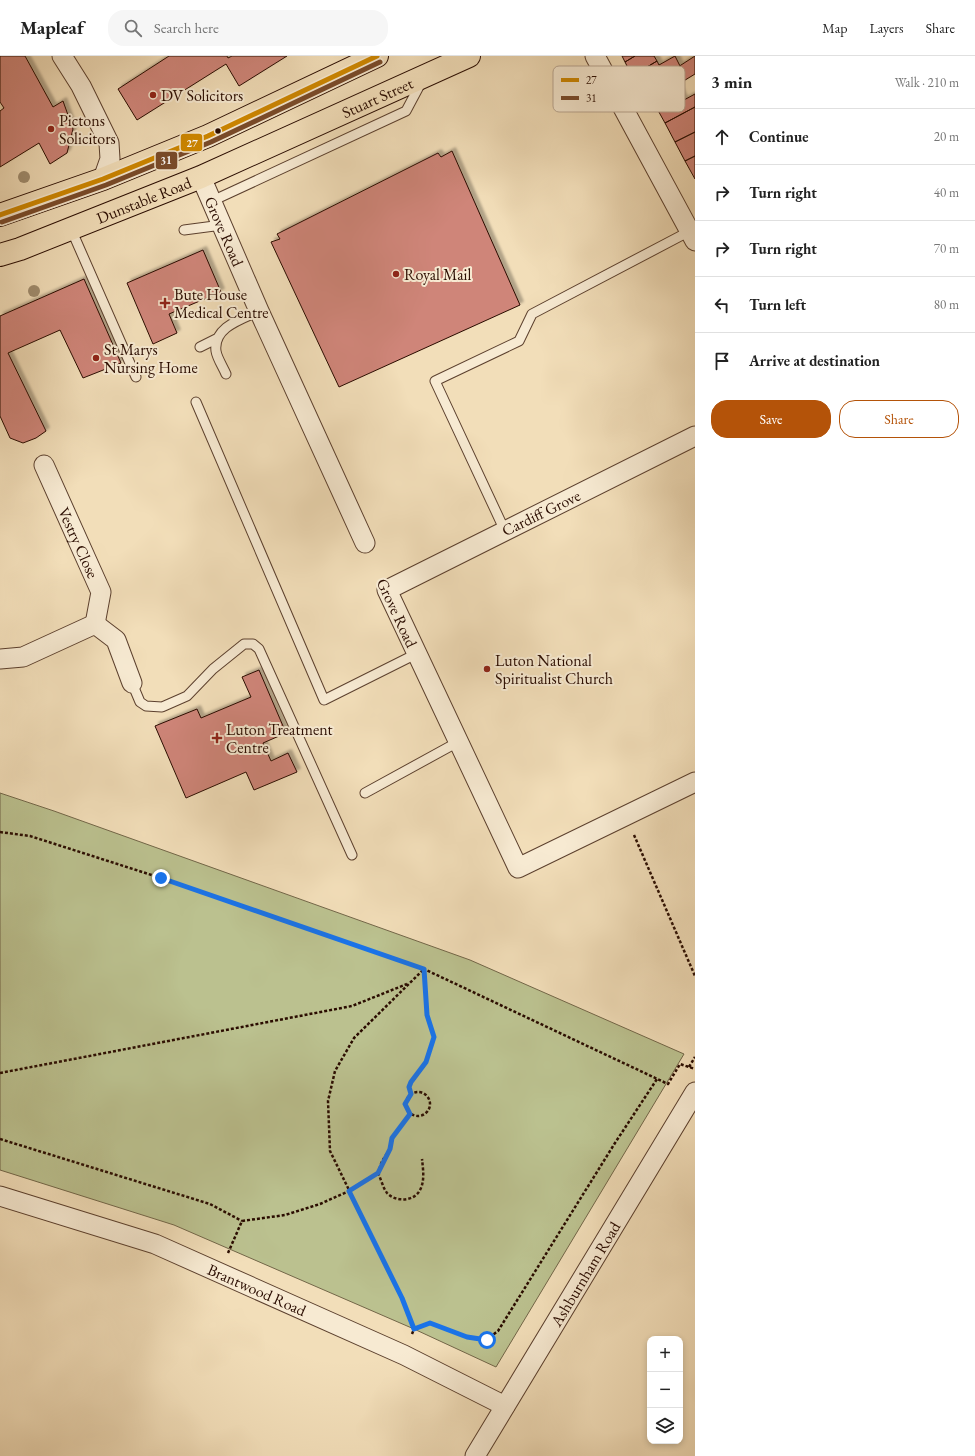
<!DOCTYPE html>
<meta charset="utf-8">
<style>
:root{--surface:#fff;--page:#f6f6f6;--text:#222;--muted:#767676;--line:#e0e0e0;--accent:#b45309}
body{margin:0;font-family:"EB Garamond",serif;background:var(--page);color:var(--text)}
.controls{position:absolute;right:12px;bottom:12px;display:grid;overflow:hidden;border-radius:8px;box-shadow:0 2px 6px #0003}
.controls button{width:36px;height:36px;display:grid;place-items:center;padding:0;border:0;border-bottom:1px solid var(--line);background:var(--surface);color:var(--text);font:20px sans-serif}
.stop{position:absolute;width:12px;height:12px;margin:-9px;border:3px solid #1a73e8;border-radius:50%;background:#fff}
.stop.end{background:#1a73e8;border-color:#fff;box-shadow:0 1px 4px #0008}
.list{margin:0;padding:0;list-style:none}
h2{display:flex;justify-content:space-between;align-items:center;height:52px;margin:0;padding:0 16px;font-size:17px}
h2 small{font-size:13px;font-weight:400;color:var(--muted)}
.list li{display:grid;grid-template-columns:26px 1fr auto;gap:12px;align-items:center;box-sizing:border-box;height:56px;padding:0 16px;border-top:1px solid var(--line)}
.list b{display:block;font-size:15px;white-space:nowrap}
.list em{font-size:13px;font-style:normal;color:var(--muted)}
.actions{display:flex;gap:8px;padding:12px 16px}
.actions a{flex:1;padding:9px 0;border:1px solid var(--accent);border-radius:16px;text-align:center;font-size:14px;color:var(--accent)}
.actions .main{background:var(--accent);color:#fff}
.icon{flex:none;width:22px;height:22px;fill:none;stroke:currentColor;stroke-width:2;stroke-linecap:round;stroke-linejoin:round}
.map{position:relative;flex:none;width:695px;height:1400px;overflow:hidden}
header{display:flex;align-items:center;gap:24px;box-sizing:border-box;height:56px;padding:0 20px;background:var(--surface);border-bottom:1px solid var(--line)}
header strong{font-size:19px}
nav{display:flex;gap:22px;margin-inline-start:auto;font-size:14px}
.search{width:280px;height:36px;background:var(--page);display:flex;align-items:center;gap:10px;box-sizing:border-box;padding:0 14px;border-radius:16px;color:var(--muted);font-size:15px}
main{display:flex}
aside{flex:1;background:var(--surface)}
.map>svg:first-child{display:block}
.green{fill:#bbc18f;stroke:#726648}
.building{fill:#cf8579;stroke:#2a0c00;filter:url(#shadow)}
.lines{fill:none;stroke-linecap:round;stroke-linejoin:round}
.service-casing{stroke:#5c402e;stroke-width:11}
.minor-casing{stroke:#5c402e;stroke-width:21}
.trunk-casing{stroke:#2a0c00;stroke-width:24}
.path{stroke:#2a0c00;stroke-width:2.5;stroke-dasharray:3 2;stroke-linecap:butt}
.service{stroke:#f7ead2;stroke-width:9}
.minor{stroke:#f7ead2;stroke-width:19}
.trunk{stroke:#f2deb9;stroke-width:22}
.bus-1-casing{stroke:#f7ead2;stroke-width:8}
.bus-2-casing{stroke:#f7ead2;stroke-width:8}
.bus-1{stroke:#ce8700;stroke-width:5}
.bus-2{stroke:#7a4b2a;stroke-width:5}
.tree{fill:#a08d6f}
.route{stroke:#1a73e8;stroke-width:5}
.poi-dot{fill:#8f2418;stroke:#f7ead2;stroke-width:1.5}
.bus-dot{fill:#2a0c00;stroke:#f7ead2;stroke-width:1.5}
.labels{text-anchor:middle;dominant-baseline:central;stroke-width:4;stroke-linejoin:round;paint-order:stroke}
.poi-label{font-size:16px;fill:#2a0c00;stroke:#f7ead2;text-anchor:start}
.street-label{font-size:16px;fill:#2a0c00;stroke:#f7ead2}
.key{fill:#f7ead2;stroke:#baa793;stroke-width:1}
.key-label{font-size:11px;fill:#2a0c00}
.line-badge{stroke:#f7ead2;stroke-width:1.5}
.badge-label{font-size:11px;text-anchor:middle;font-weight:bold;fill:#fff}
</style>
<header>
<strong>Mapleaf</strong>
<div class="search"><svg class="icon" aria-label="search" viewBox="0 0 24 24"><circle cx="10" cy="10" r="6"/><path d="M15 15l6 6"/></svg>Search here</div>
<nav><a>Map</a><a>Layers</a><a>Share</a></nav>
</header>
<main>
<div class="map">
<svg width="695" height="1400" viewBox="0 0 695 1400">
<defs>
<filter id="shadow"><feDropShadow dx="3.5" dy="-3.5" stdDeviation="1" flood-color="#0004"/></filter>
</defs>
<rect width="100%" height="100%" fill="#f2deb9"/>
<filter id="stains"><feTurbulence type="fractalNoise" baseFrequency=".005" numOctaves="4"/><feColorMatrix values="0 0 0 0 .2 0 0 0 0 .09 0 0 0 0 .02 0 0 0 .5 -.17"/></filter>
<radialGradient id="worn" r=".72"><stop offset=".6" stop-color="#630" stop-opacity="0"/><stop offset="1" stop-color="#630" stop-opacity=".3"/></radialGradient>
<!-- green -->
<path class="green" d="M0 737 54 755 470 904 684 998 496 1311 414 1273 174 1169 0 1114Z"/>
<!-- building -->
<path class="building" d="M0 0H25L53 51 63 45 73 73 67 97 50 108 39 87 0 111V55L4 52 0 46Z
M169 0H227L228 2 232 0H287L239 30 226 8 137 64 118 33Z
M622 0H635L625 6Z
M635 0H654L657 5 632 20 625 6Z
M675 0 680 10 639 35 632 20 657 5 659 9Z
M695 0V18L677 29 680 35 655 49 647 31Z
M680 35 684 44 695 38V51L665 67 655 49Z
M695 51V76L675 86 665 67Z
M695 76V100L685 105 675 86Z
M452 95 520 249 339 331 271 186 280 183 277 178 438 97 441 101Z
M695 100V123L685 105Z
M203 194 221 236 169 258 177 277 153 288 127 227Z
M84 223 121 307 83 322 60 274 8 297 46 375 36 382 23 387 10 382 0 360V260Z
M259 614 286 677 263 687 271 705 288 697 297 716 254 734 246 716 186 742 155 670 197 653 201 662 251 641 242 621Z"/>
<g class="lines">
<!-- service casing -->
<g class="service-casing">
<path id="service" d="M212 145 406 55 422 25
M71 173 136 321
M184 174 222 169
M200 291 218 282
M226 318C223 311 217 302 216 295 213 271 242 263 259 255
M196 346 324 644 416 598
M505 475 435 325 519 285 532 258 690 175
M132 627 140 646 146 650 162 651 187 640 213 613 244 588H253L259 593 352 799
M365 737 458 686"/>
</g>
<!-- minor casing -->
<g class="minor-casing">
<g id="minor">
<path d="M62 0 81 30 109 87 110 103 103 123"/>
<path d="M595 0 695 185"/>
<path id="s1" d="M201 121 259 255 365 487"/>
<path d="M695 380 387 534 518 812 695 726"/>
<path id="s2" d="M44 409 101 536 95 568"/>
<path d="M0 603 23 601 95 568 116 584 132 627"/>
<path id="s3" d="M0 1140 155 1188 404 1299 505 1350"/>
<path id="s4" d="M475 1400 695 1036"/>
</g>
</g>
<!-- trunk casing -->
<g class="trunk-casing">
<g id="trunk">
<path d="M0 159 103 123 208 80 377 0"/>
<path id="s5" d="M0 199 20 193 201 121 469 0"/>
</g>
</g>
<!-- path -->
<path class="path" d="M0 776 30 780 161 822 424 913 668 1028 680 1008 695 1013
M634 779 695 920
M689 1011 695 1001
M0 1017 352 950 407 928
M406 1048a12 12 0 1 1 24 0a12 12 0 1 1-24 0Z
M411 1038 409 1031 411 1027 426 1007 434 981 427 959 424 913
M0 1083 210 1148 242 1165
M378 1117C381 1123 383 1132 387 1137 395 1146 414 1146 420 1134 425 1125 423 1113 422 1103
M228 1197 242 1165 285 1159 320 1148 349 1135 378 1117 382 1105 390 1093 392 1083 410 1058
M414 1273 430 1267 467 1281 487 1283 498 1275 615 1087 657 1023
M412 1278 414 1273 402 1243 330 1095 328 1045 335 1015 354 982 424 913"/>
<!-- service -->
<use href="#service" class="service"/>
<!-- minor -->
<use href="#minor" class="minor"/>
<!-- trunk -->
<use href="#trunk" class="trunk"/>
<!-- bus-1 casing -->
<g class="bus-1-casing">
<path id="bus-1" d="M0 159 103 123 208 80 377 0"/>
</g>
<!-- bus-2 casing -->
<g class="bus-2-casing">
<path id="bus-2" d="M2 166 106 129 211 86 380 6"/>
</g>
<!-- bus-1 -->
<use href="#bus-1" class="bus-1"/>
<!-- bus-2 -->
<use href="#bus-2" class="bus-2"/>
</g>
<!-- trees -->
<g class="tree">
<circle cx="24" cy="121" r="6"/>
<circle cx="34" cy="235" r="6"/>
</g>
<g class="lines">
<!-- route -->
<path class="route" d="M161 822 424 913 427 959 434 981 426 1006 411 1026 409 1031 411 1038 405 1048 410 1058 392 1082 390 1093 378 1117 349 1135 402 1242 414 1273 430 1267 467 1281 487 1284"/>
</g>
<!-- markers -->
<g class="poi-dot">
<circle cx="153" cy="39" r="4"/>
<circle cx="51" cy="73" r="4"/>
<circle cx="396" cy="218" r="4"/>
<path d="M163 241h4v4h4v4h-4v4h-4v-4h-4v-4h4z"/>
<circle cx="96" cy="302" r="4"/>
<circle cx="487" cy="613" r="4"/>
<path d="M215 676h4v4h4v4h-4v4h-4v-4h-4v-4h4z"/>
</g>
<circle class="bus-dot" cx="218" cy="75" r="3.5"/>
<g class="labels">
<!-- poi labels -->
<g class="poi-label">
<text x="161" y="39">DV Solicitors</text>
<text x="59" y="64">Pictons<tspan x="59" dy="18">Solicitors</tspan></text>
<text x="404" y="218">Royal Mail</text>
<text x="174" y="238">Bute House<tspan x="174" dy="18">Medical Centre</tspan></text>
<text x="104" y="293">St Marys<tspan x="104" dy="18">Nursing Home</tspan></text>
<text x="495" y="604">Luton National<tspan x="495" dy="18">Spiritualist Church</tspan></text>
<text x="226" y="673">Luton Treatment<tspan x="226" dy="18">Centre</tspan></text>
</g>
<!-- street labels -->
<g class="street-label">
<text stroke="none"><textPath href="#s5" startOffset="409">Stuart Street</textPath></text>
<text stroke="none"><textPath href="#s5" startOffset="154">Dunstable Road</textPath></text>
<text stroke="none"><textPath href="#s1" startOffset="59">Grove Road</textPath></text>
<text transform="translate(541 457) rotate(-26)">Cardiff Grove</text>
<text stroke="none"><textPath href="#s2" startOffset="85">Vestry Close</textPath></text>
<text transform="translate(397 557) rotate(65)">Grove Road</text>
<text stroke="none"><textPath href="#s4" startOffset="213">Ashburnham Road</textPath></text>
<text stroke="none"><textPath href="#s3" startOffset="274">Brantwood Road</textPath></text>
</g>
</g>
<!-- legend -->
<rect x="553" y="10" width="132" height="46" rx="6" class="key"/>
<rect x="561" y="22" width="18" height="4" fill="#ce8700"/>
<rect x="561" y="40" width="18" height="4" fill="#7a4b2a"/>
<g class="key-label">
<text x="586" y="28">27</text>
<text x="586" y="46">31</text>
</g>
<g class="line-badge">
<rect x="180" y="77" width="23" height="19" rx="4" fill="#ce8700"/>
<rect x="155" y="95" width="23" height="19" rx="4" fill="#7a4b2a"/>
</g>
<g class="badge-label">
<text x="192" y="91">27</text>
<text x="166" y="108">31</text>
</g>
<rect width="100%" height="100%" filter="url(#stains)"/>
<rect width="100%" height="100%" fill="url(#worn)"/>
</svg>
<div class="controls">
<button>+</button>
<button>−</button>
<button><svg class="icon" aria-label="layers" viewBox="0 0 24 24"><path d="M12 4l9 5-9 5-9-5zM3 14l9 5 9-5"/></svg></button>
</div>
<div class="stop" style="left:487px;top:1284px"></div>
<div class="stop end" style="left:161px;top:822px"></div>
</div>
<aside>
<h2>3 min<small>Walk · 210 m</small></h2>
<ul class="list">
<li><svg class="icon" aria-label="ahead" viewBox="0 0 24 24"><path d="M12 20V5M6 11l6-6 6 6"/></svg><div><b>Continue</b></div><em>20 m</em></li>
<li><svg class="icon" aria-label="right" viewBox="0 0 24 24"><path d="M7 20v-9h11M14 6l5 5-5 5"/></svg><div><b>Turn right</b></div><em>40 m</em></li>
<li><svg class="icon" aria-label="right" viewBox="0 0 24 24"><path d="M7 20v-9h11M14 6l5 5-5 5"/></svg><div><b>Turn right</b></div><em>70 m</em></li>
<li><svg class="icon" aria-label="left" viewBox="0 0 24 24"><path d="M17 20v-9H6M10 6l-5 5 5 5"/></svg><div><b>Turn left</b></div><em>80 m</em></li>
<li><svg class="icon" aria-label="arrive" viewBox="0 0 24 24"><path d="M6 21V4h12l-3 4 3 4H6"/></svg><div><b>Arrive at destination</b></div></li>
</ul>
<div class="actions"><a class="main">Save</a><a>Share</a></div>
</aside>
</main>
